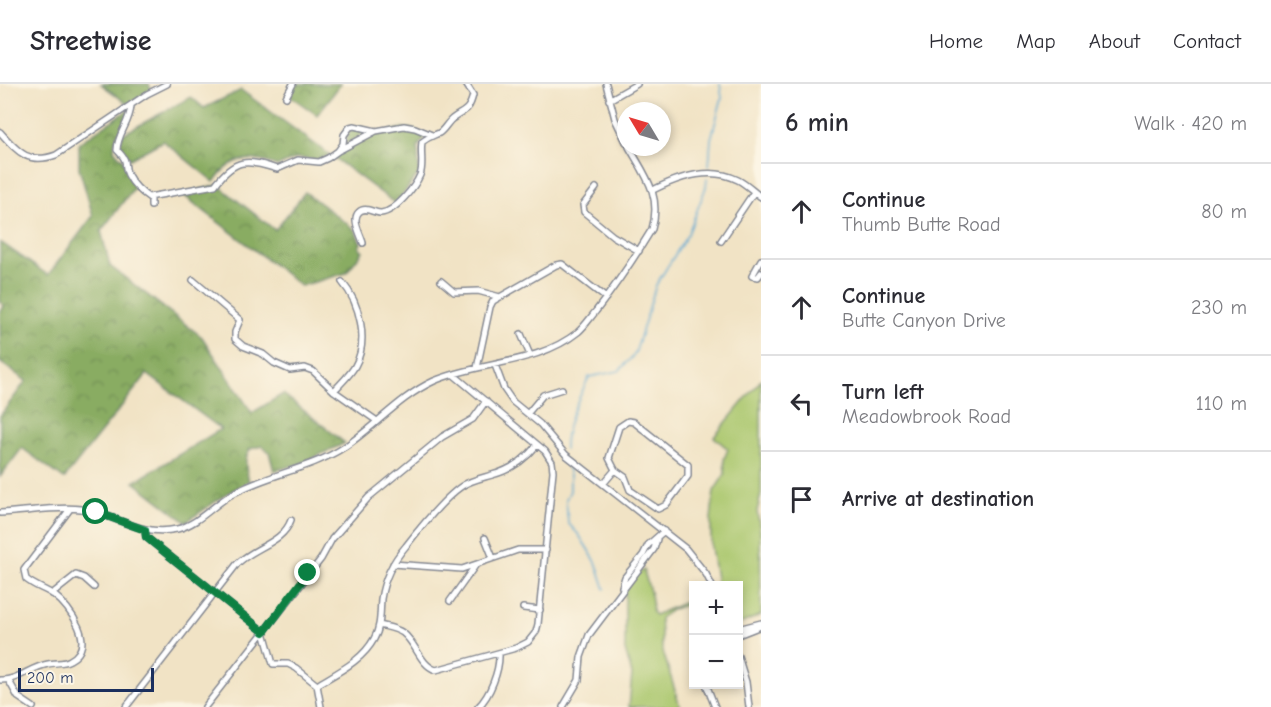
<!DOCTYPE html>
<meta charset="utf-8">
<style>
:root{--surface:#fff;--page:#f7f7f7;--text:#2b2b33;--muted:#7c7c81;--line:#e1e1e2}
body{margin:0;font-family:"Comic Neue",sans-serif;background:var(--page);color:var(--text)}
.controls{position:absolute;right:18px;bottom:18px;display:grid;overflow:hidden;border-radius:0px;box-shadow:0 3px 9px #0003}
.controls button{width:54px;height:54px;display:grid;place-items:center;padding:0;border:0;border-bottom:2px solid var(--line);background:var(--surface);color:var(--text);font:30px sans-serif}
.compass{position:absolute;left:617px;top:18px;width:54px;height:54px;border-radius:50%;background:var(--surface);box-shadow:0 3px 9px #0003;rotate:308deg}
.scale{position:absolute;left:18px;bottom:15px;width:136px;box-sizing:border-box;padding-left:6px;border:3px solid #1b2f5e;border-top:0;font-size:16px;line-height:21px;white-space:nowrap;color:#1b2f5e;-webkit-text-stroke:4px #fcf5e5;paint-order:stroke}
.stop{position:absolute;width:18px;height:18px;margin:-14px;border:4px solid #0b8043;border-radius:50%;background:#fff}
.stop.end{background:#0b8043;border-color:#fff;box-shadow:0 2px 6px #0008}
.list{margin:0;padding:0;list-style:none}
h2{display:flex;justify-content:space-between;align-items:center;height:78px;margin:0;padding:0 24px;font-size:26px}
h2 small{font-size:20px;font-weight:400;color:var(--muted)}
.list li{display:grid;grid-template-columns:39px 1fr auto;gap:18px;align-items:center;box-sizing:border-box;height:96px;padding:0 24px;border-top:2px solid var(--line)}
.list b{display:block;font-size:22px;white-space:nowrap}
.list p{margin:0;font-size:20px;white-space:nowrap;color:var(--muted)}
.list em{font-size:20px;font-style:normal;color:var(--muted)}
.icon{flex:none;width:33px;height:33px;fill:none;stroke:currentColor;stroke-width:2;stroke-linecap:round;stroke-linejoin:round}
.map{position:relative;flex:none;width:761px;height:623px;overflow:hidden}
header{display:flex;align-items:center;gap:36px;box-sizing:border-box;height:84px;padding:0 30px;background:var(--surface);border-bottom:2px solid var(--line)}
header strong{font-size:28px}
nav{display:flex;gap:33px;margin-inline-start:auto;font-size:21px}
main{display:flex}
aside{flex:1;background:var(--surface)}
.map>svg:first-child{display:block}
.grass{fill:#acc86f;stroke:#647c66;stroke-width:1.5}
.forest{fill:url(#forest-crowns);stroke:#526e60;stroke-width:1.5}
.lines{fill:none;stroke-linecap:round;stroke-linejoin:round}
.stream{stroke:#5aa8d3;stroke-width:1.5}
.minor-casing{stroke:#868992;stroke-width:8}
.minor{stroke:#fff;stroke-width:5}
.route{stroke:#0b8043;stroke-width:8}
</style>
<header>
<strong>Streetwise</strong>
<nav><a>Home</a><a>Map</a><a>About</a><a>Contact</a></nav>
</header>
<main>
<div class="map">
<svg width="761" height="623" viewBox="0 0 761 623">
<defs>
<pattern id="forest-crowns" width="20" height="18" patternUnits="userSpaceOnUse" patternTransform="scale(1.5)"><rect width="20" height="18" fill="#89ac62"/><path d="M2 6a3 3 0 1 1 6 0M12 15a3 3 0 1 1 6 0" fill="none" stroke="#6f8c54"/></pattern>
</defs>
<rect width="100%" height="100%" fill="#fcf5e5"/>
<filter id="ink" filterUnits="userSpaceOnUse"><feTurbulence type="fractalNoise" baseFrequency=".0167" numOctaves="2"/><feDisplacementMap in="SourceGraphic" scale="12" xChannelSelector="R" yChannelSelector="G"/><feConvolveMatrix kernelMatrix="1 2 1 2 8 2 1 2 1" color-interpolation-filters="sRGB"/></filter>
<filter id="wash" filterUnits="userSpaceOnUse"><feTurbulence type="fractalNoise" baseFrequency=".008" numOctaves="4" result="noise"/><feDisplacementMap in="SourceGraphic" scale="24" xChannelSelector="R" yChannelSelector="G"/><feGaussianBlur stdDeviation="1.35" result="paint"/><feColorMatrix in="noise" values="0 0 0 0 0 0 0 0 0 0 0 0 0 0 0 0 0 1.4 0 .05"/><feComposite in="paint" operator="in"/></filter>
<g filter="url(#wash)">
<rect width="100%" height="100%" fill="#f1e3c5"/>
<!-- grass -->
<path class="grass" d="M761 296V410L757 427 760 447 761 531 740 540 738 502 717 501 711 463V435L714 407 725 390 724 375 728 365 714 353Z
M644 486C647 501 654 513 652 528L655 531 693 515V519L673 525 660 534 662 564 680 623H629L632 590 625 566V504L634 491Z"/>
<!-- forest -->
<path class="forest" d="M101 0H149L151 5 129 21Z
M295 0H341L317 31 289 11Z
M241 6 330 71 318 76 297 74 278 82C250 72 232 71 214 98L163 57 130 75 119 64 123 50 191 13 204 24Z
M128 26V31L115 57 114 66 123 76 134 104 101 147 110 182 202 253 252 329 283 310 345 359 302 379 274 387 269 368 262 362 250 365C243 376 246 385 249 397L228 409 186 438 134 398 221 345 147 290 64 395 22 364 0 393V332L26 297 0 278V227L3 222 0 216V158L48 191 93 132 79 84V59Z
M358 43 368 47 345 61C346 51 349 46 358 43Z
M403 44 412 45 426 51 418 63 419 89 396 120 333 73 373 50Z
M218 101 275 146 305 108 355 146 361 159 359 163 363 167 346 189 301 202 182 110Z"/>
<g class="lines">
<!-- stream -->
<path class="stream" d="M709 82 711 55 722 14 720 0
M565 365C564 340 579 315 589 293L619 287 635 270 656 201 688 150 706 103 707 95
M566 376 570 391V407L566 415 568 439 579 451 596 478 605 505"/>
</g>
</g>
<g filter="url(#ink)">
<g class="lines">
<!-- minor casing -->
<g class="minor-casing">
<path id="minor" d="M606 0 615 35 626 58
M286 13 293 0
M609 16 637 0
M131 22C130 39 117 50 117 66 131 80 122 79 128 91 133 101 142 109 151 115V122
M0 48C18 68 28 81 56 71L147 10 167 0
M340 66 376 47
M596 104 583 121 584 128 613 152 639 167
M653 106C678 93 711 82 738 96 746 100 754 108 761 113
M149 113 215 101C235 74 247 75 277 85L298 76 319 78 328 74 338 67 343 60 344 51 350 43 354 42 376 47 404 42 415 44 432 51
M721 157 754 108
M363 159C361 151 351 135 359 128 365 122 374 129 381 129 395 128 415 103 420 91 424 82 420 68 422 58 428 53 432 52 439 49 444 46 447 39 452 35 464 26 469 28 473 11L466 0
M761 176 752 192 758 193 761 189
M193 196 240 236 235 248V255L243 262 263 270 274 279 290 286 305 284 313 287 334 307 377 337
M441 197 454 208 478 207 500 213
M521 250 530 271
M495 281 504 305 513 318 540 340 566 371 686 465 706 490 712 502
M477 284 490 223 493 217 556 181 562 180 606 214
M334 307C341 299 350 291 355 282 369 257 360 219 342 198
M528 329 543 311 562 305
M603 400 615 386 625 393 630 406 658 425 666 421 688 392V381L634 338 628 337 619 343 609 374 615 386
M0 429C25 428 57 422 81 425 117 430 138 453 177 445 199 440 215 419 234 409 269 390 310 385 343 364 374 344 399 313 434 297 481 277 537 281 578 248 585 242 590 234 596 227 616 201 635 173 652 145 662 111 645 91 629 63
M145 446 146 453 152 458 264 548 273 580H288L296 584 317 601
M485 454 493 474
M393 480 462 485 518 466H546
M622 503 625 493 643 471 648 461 664 447
M52 510 76 491 84 494 94 503
M450 517 475 482
M523 524 540 526
M379 541C387 543 396 544 403 549 416 559 420 581 436 586L516 564 528 558 536 548 538 540 553 387 552 378 545 367 454 291
M738 545 761 539
M738 551 761 542
M738 572 746 598 749 623
M0 596C17 597 31 583 48 580 55 578 64 580 70 576 98 562 70 523 54 511 45 505 34 502 26 495L24 486 70 425
M9 597 18 613 33 623
M706 600 715 623
M317 601C338 588 362 577 374 555 381 543 380 529 381 515 384 495 393 477 406 462 420 444 444 414 462 402 471 396 482 394 492 391 511 386 525 376 537 361
M317 601 321 623
M126 623 237 480C254 463 283 459 291 436
M205 623 321 475 332 455 369 413 442 353 473 335 486 317
M478 623C490 612 500 586 499 569
M563 623 579 596 581 573 589 551 654 465 657 455"/>
</g>
<!-- minor -->
<use href="#minor" class="minor"/>
</g>
</g>
<g class="lines" filter="url(#ink)">
<!-- route -->
<path class="route" d="M96 428 145 446 146 453 152 458 264 548 308 489"/>
</g>
</svg>
<div class="controls">
<button>+</button>
<button>−</button>
</div>
<svg class="compass" viewBox="-18 -18 36 36"><path d="M0-13l5 13h-10z" fill="#e53935"/><path d="M0 13l5-13h-10z" fill="#7c7c81"/></svg>
<div class="scale">200 m</div>
<div class="stop" style="left:96px;top:428px"></div>
<div class="stop end" style="left:308px;top:489px"></div>
</div>
<aside>
<h2>6 min<small>Walk · 420 m</small></h2>
<ul class="list">
<li><svg class="icon" aria-label="ahead" viewBox="0 0 24 24"><path d="M12 20V5M6 11l6-6 6 6"/></svg><div><b>Continue</b><p>Thumb Butte Road</p></div><em>80 m</em></li>
<li><svg class="icon" aria-label="ahead" viewBox="0 0 24 24"><path d="M12 20V5M6 11l6-6 6 6"/></svg><div><b>Continue</b><p>Butte Canyon Drive</p></div><em>230 m</em></li>
<li><svg class="icon" aria-label="left" viewBox="0 0 24 24"><path d="M17 20v-9H6M10 6l-5 5 5 5"/></svg><div><b>Turn left</b><p>Meadowbrook Road</p></div><em>110 m</em></li>
<li><svg class="icon" aria-label="arrive" viewBox="0 0 24 24"><path d="M6 21V4h12l-3 4 3 4H6"/></svg><div><b>Arrive at destination</b></div></li>
</ul>
</aside>
</main>
